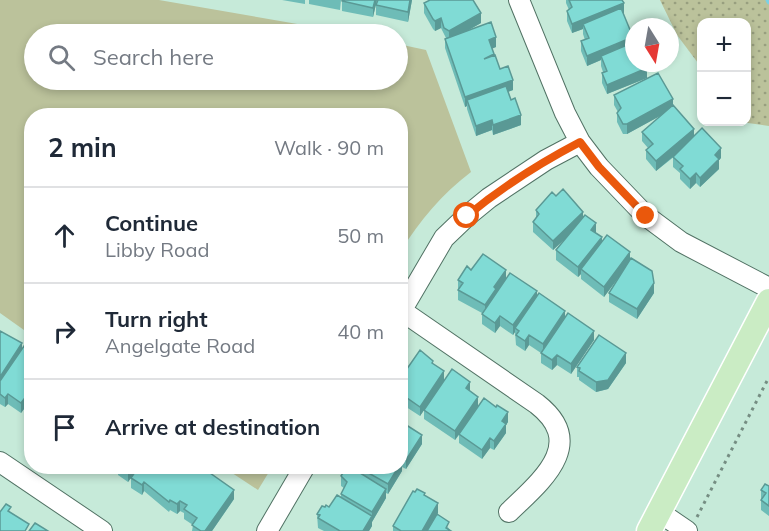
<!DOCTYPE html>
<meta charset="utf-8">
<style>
:root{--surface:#fff;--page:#f6f6f7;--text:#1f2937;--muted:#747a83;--line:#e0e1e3}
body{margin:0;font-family:Mulish,sans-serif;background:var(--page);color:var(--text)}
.controls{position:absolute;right:18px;top:18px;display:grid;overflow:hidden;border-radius:12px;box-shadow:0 3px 9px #0003}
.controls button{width:54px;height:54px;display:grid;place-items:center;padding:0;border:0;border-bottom:2px solid var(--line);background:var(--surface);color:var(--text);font:30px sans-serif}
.compass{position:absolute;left:625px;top:18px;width:54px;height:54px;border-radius:50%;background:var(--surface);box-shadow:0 3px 9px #0003;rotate:169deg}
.stop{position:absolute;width:18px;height:18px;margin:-14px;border:4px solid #ea580c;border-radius:50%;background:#fff}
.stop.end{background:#ea580c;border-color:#fff;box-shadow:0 2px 6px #0008}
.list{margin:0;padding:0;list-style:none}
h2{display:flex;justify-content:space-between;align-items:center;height:78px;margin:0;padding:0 24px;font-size:26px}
h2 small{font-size:20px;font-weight:400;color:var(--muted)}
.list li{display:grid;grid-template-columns:39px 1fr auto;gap:18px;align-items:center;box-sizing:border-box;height:96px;padding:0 24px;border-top:2px solid var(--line)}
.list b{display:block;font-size:22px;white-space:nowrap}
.list p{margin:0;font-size:20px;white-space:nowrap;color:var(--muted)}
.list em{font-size:20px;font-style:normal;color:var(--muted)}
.icon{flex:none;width:33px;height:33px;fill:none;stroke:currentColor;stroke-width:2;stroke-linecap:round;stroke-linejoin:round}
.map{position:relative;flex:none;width:769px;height:531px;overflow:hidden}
.search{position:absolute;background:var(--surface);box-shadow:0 3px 9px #0003;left:24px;top:24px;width:384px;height:66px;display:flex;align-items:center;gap:15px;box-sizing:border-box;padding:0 21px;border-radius:33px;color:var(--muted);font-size:22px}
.panel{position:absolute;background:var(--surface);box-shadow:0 3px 9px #0003;left:24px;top:108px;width:384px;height:366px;border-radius:24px}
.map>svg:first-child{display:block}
.grass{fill:url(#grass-dots)}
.park{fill:#bbc29b}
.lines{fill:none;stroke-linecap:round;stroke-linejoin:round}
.stream{stroke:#7bd1e5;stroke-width:5}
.minor-casing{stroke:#517264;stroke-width:22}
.major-casing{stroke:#fff;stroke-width:27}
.path{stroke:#758d82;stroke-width:3;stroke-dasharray:3 4.5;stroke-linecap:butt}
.minor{stroke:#fff;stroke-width:20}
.major{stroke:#caecc4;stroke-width:24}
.wall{fill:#6ebcb7}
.shaded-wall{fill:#5a9995}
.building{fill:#80dbd5;stroke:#5a9995;stroke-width:1.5}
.route{stroke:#ea580c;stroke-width:8}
</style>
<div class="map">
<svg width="769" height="531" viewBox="0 0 769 531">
<defs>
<pattern id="grass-dots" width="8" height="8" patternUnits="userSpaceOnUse" patternTransform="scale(1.5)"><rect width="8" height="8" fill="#bbc29b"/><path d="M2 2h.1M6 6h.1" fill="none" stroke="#989f7f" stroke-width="1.8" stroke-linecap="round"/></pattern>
</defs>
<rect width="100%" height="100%" fill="#c6ead9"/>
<!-- grass -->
<path class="grass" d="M660 0H769V126L741 122H746V22H702L701 67 677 35Z"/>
<!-- park -->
<path class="park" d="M0 0H159L355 34H34V80H398V44L426 50 471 172C442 194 420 220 401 251L400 116H32L31 335 0 313Z
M223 467H272L258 490Z"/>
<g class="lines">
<!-- stream -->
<path class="stream" d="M768 0 769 2"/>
<!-- minor casing -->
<g class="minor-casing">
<path id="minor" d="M519 0 565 113 580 142 599 167 646 216 681 242 769 288
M402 311 537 404C588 444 541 481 509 512
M400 313 444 238 467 216 489 198 546 160 580 142
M0 462 102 531
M659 512 687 531
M267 531 305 466"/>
</g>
<!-- major casing -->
<g class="major-casing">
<path id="major" d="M649 531 769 301"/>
</g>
<!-- path -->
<path class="path" d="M697 517 769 377"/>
<!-- minor -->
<use href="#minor" class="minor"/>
<!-- major -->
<use href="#major" class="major"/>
</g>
<!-- wall -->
<path class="wall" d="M282 0H305V4Z
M309 0H341L340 10 309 4Z
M342 0H377L373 17 342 11Z
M378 0H412L408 22 376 15V5Z
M566 0H622L624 13 623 14 633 43 647 78 607 94 602 83V73L603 72 601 66V60L587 66 581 51V41L585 40 583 34V29L572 33 567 21V11L569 10 566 3Z
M424 3 481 23 469 30 496 47 492 48 494 56 500 69 513 90 508 92 521 125 493 135 492 130 476 136 467 109V106L465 107 445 48V39L446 38 441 28 435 31 433 29 424 13Z
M614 95 673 106 694 136 721 158 719 160V169L700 187 696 183 690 189 680 179V173L673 167V157L675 156 656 171 646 159V150L648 148 642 141V132L663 114 627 134H623L617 122V113L618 112 614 105Z
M556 196 583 217 596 233 602 242 630 259 654 293 637 319 609 302V293L622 273 604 297 581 279V274L578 277 556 260V250L567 237 553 250 533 232V222L536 219V210Z
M471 270 506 279 537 296 594 340 571 374 557 365 552 370 541 363V353L529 345 525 351 516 345 515 332 513 335 500 326 495 333 482 324V313L458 300V280Z
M0 331 22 349 32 352V414L24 409 21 413 8 404 5 407 0 404Z
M626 363 608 389 596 392 579 380V377H577V367Z
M433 364 444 380 470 391 478 406 508 422 506 425V433L494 450 490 448 482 459 459 443V435L455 440 424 419V410L420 416 400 403V387L402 384V376Z
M400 421 422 444 406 469 402 467V471L388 494 386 493V498L372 522V526L369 531H324L318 528 317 514 325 507H329L341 497V494L344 488 341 486V476L354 470V466H400Z
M113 466H200L234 499 212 531H192L193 525 184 519V513L180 511 177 514 170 510 169 512 144 491 142 495 131 488V478L134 474 128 482 118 475V470Z
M769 486V516L761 510V490Z
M425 495 438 513 437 514 451 531H393V526Z"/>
<!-- shaded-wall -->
<path class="shaded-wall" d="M375 0H377L373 17V8Z
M410 0H412L408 22V12Z
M624 3V13L585 29 583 24V29L572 33V24Z
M481 13V23L449 41V31Z
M441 18V28L435 31V21Z
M496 37V47L489 50V40Z
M633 37V47L601 56V60L587 66V56Z
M647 68V78L607 94V85Z
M513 80V90L469 106 467 100V106L465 107V97Z
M673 99V109L627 134V124Z
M521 115V125L493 135V125Z
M492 120V130L476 136V126Z
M694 129V139L656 171V161Z
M721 148V158L719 160V169L700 187V178L715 155Z
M696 173V183L690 189V179Z
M583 212V222L553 250V241Z
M596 223V233L591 230Z
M602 237V247L581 269V274L578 277V267Z
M630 252V262L604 297V287Z
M506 270V280L485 314V305L494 287Z
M654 283V293L637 319V309Z
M537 291V301L515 328V332L513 335V325Z
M565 311V321L543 354V344Z
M500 316V326L495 333V323Z
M594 331V340L571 374V364Z
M529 335V345L525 351V341Z
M22 343V352L0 387V377Z
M626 353V363L608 389 596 392V382Z
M557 355V365L552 370V360Z
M444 371V381L420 416V407Z
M470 382V391L466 388Z
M8 394V404L5 407V398Z
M478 397V406L455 440V431Z
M24 399V409L21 413V403Z
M508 412V422L506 425V433L494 450V441L502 421Z
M422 435V444L406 469V460Z
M490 438V448L482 459V450Z
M402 461V471L388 494V484L399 466H400V464Z
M132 466H139L128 482V472Z
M144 482V491L142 495V485Z
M386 489V498L372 522V526L369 531H363L372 516V512Z
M234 490V499L212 531H205Z
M180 501V511L177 514V504Z
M438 503V513L428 531H422Z"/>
<!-- building -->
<path class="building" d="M342 0H375L373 8 342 1Z
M378 0H410L408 12 376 5Z
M430 0H473L481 13 449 31 444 28 441 18 435 21 433 19 424 3Z
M569 0H622L624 3 572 24 567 11 572 7Z
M621 8 633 37 587 56 581 41 589 38 583 24Z
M491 22 496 37 489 40 494 54 484 59 495 55 500 69 508 66 513 80 465 97 445 39Z
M634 42V63H645L647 68 607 85 602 73 607 71 601 56Z
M658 73 673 99 627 124H623L617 113 621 108 614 95Z
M506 86 511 100 515 98 521 115 493 125 492 120 476 126 467 100Z
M673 105 694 129 656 161 646 150 653 144 642 132Z
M702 128 721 148 715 155 719 159 700 178 696 173 690 179 680 169 683 166 673 157Z
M563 189 583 212 553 241 533 222 539 214 536 210 552 192 556 196Z
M585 215 596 223 591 230 602 237 578 267 556 250Z
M607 235 630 252 604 287 581 269Z
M483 254 506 270 494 287 496 289 485 305 458 290 463 283 458 280 467 266 471 270Z
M631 258 652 271 654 283 637 309 609 293Z
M510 273 537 291 513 325 500 316 495 323 482 314Z
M539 293 565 311 543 344 529 335 525 341 516 335 519 331 515 328Z
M568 313 594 331 571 364 557 355 552 360 541 353Z
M0 331 22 343 0 377Z
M599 335 626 353 608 380 596 382 579 371 580 368 577 367Z
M24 346 32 352V405L24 399 21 403 8 394 5 398 0 394V381Z
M420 350 433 361 432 363 444 371 420 407 400 393V387L405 379 402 376Z
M452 369 470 382 466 388 478 397 455 431 424 410Z
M484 398 496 407 497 405 508 412 502 421 506 424 494 441 490 438 482 450 459 434Z
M400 421 422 435 406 460 400 456Z
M120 466H132L128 472Z
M139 466H200L234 490 205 531H201L192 525 197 518 184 509 187 505 180 501 177 504 170 500 169 502 144 482 142 485 131 478Z
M347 466H349L386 489 372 512 341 494 347 482 341 476Z
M356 466H399L388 484Z
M765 484 769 486V506L761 500 766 493 761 490Z
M417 489 425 493 424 495 438 503 422 531H401L393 526 413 491 415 492Z
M337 495 372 516 363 531H340L318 518 320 515 317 514 322 506 325 507 326 505 329 507Z
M6 504 11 507 8 511 29 524 25 531H0V512Z
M437 514 449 522 446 528 451 531H427Z
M35 523 48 531H29Z"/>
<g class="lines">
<!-- route -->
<path class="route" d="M467 216C502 187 540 163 580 142L599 167 646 216"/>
</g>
</svg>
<div class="controls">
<button>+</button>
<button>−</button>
</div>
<svg class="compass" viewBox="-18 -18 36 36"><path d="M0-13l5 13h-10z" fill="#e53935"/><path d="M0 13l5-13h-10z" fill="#747a83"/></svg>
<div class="stop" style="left:467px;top:216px"></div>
<div class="stop end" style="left:646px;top:216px"></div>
<div class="search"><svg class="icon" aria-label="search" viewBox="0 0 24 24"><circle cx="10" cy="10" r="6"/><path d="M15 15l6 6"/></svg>Search here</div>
<section class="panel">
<h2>2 min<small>Walk · 90 m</small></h2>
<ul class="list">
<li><svg class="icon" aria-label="ahead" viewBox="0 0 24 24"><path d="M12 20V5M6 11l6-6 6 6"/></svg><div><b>Continue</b><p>Libby Road</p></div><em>50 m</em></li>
<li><svg class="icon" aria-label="right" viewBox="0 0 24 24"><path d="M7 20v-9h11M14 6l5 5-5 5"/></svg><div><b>Turn right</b><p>Angelgate Road</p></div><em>40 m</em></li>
<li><svg class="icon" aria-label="arrive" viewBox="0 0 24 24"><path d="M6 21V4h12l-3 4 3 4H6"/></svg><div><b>Arrive at destination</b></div></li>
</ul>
</section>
</div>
